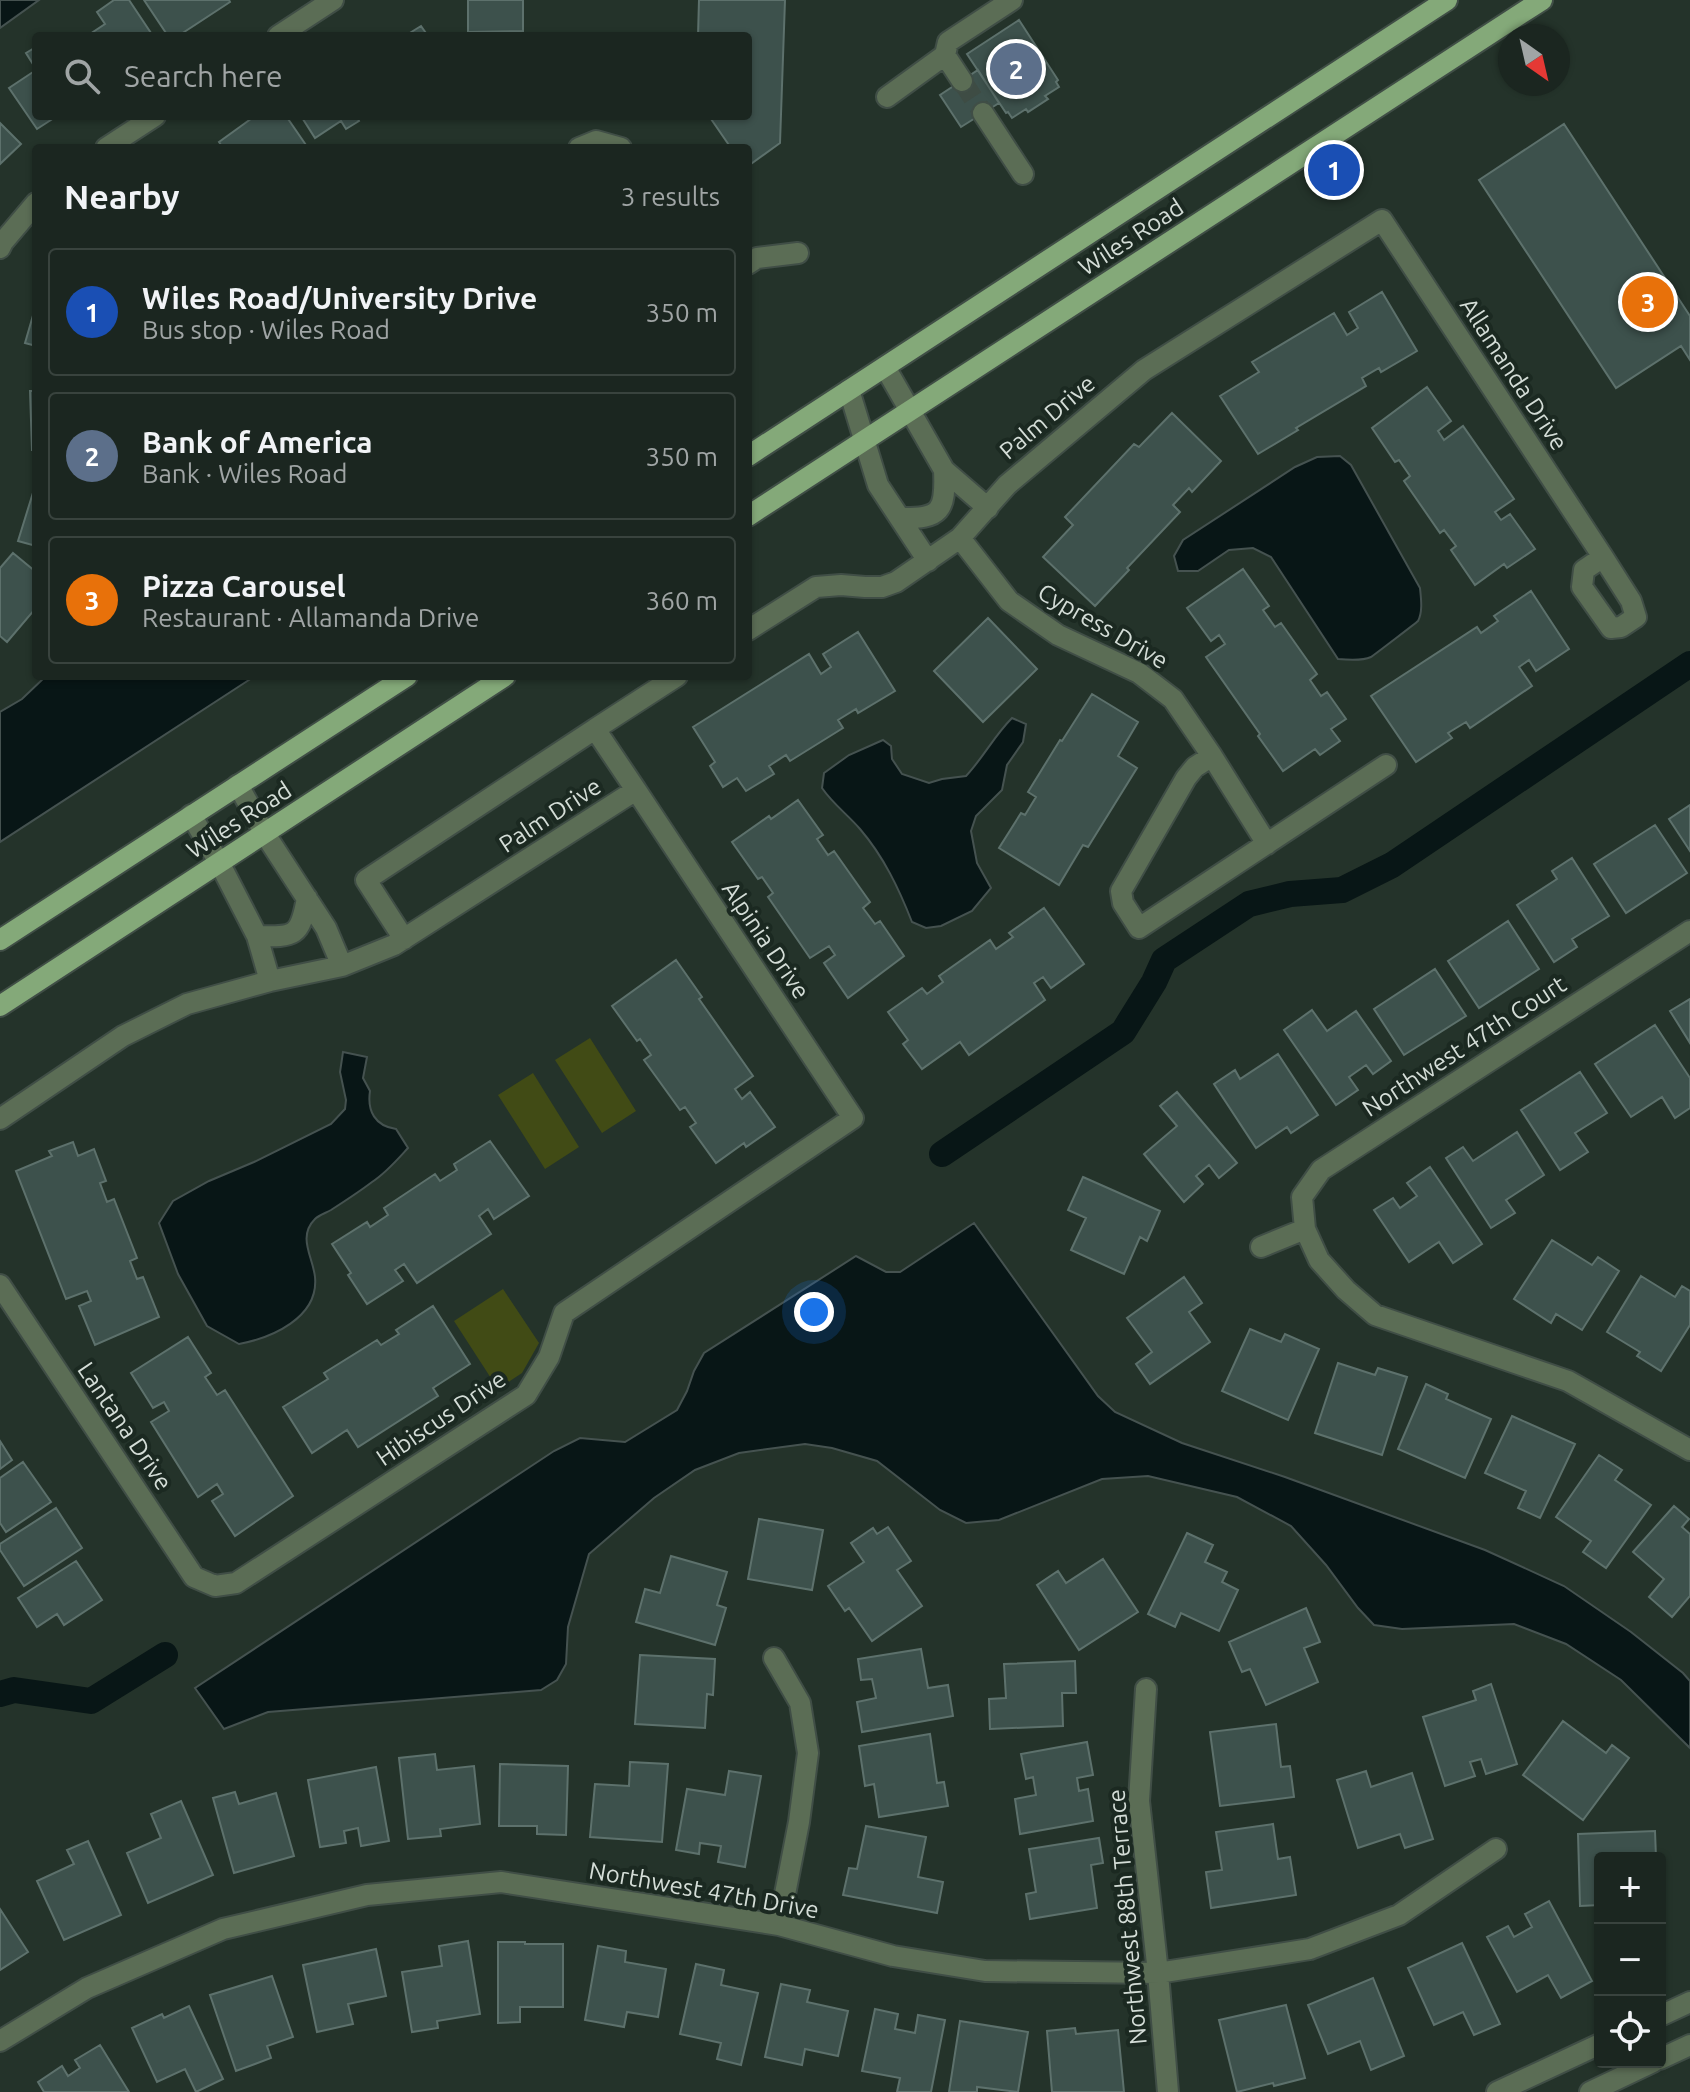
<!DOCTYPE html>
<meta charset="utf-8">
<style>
:root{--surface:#1b2620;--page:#242e29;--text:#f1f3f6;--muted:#a0a5a5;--line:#39433e;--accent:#0b8043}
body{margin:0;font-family:Ubuntu,sans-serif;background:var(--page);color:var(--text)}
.controls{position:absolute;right:24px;bottom:24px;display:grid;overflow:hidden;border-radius:8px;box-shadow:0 2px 6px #0004}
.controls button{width:72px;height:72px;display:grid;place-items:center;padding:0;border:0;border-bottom:2px solid var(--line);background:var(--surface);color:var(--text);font:40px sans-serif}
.compass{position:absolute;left:1498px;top:24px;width:72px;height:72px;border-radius:50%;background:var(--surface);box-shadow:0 2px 6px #0004;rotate:146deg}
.you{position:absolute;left:814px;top:1312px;width:28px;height:28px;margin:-20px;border:6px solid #fff;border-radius:50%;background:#1a73e8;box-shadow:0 0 0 12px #1a73e833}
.badge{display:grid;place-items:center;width:52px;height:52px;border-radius:50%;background:var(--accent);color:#fff;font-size:26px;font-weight:700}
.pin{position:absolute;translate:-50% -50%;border:4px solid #fff;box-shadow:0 2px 8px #0006}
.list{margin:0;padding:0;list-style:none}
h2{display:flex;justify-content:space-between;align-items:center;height:104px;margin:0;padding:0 32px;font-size:34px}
h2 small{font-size:26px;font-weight:400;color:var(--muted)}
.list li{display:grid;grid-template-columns:52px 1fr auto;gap:24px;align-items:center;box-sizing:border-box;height:128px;margin:0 16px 16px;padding:0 16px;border:2px solid var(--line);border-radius:8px}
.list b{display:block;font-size:30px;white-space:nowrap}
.list p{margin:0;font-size:26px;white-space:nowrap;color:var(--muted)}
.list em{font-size:26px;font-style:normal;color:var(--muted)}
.icon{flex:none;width:44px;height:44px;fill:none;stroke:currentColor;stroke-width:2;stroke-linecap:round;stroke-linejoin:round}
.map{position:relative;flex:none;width:1690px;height:2092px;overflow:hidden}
.search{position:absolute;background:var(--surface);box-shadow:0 2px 6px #0004;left:32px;top:32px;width:720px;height:88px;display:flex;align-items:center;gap:20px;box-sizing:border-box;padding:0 28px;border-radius:8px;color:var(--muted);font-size:30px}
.panel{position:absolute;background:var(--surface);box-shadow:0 2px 6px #0004;left:32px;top:144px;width:720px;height:536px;border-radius:8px}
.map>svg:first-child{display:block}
.green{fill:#414b15}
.water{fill:#081616;stroke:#455250;stroke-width:2}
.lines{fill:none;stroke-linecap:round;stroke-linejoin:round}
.canal{stroke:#081616;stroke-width:26}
.building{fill:#3d514c;stroke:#5d716c;stroke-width:2}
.minor-tunnel{stroke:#3e4c44;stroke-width:20;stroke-dasharray:20 10;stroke-linecap:butt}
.minor-casing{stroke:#404e46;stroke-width:24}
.major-casing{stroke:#404e46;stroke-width:24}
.minor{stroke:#5b6d55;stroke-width:20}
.major{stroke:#84a979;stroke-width:20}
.labels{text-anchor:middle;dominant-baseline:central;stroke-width:8;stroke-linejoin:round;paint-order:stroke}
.street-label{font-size:24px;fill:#d4ddd7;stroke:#1b2921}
</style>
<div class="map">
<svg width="1690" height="2092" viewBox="0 0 1690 2092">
<rect width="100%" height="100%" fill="#24332a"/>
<!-- green -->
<path class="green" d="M590 1038 636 1111 602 1133 555 1060Z
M533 1073 579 1147 545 1169 498 1095Z
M503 1289 539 1343 522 1373 498 1389 454 1321Z"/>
<!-- water -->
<path class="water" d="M0 0H39L0 28Z
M1340 456 1351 465 1420 588C1421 598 1423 612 1418 621 1416 623 1374 655 1371 657 1362 661 1348 660 1338 659L1271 557 1253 548 1229 550 1198 571H1178L1174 556 1183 540 1295 467 1317 457Z
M46 676H255L0 842V712L22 699Z
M1012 718 1026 724 1023 742 1007 765 1002 790 976 816 971 831 977 863 991 888 972 911 941 926 926 928 912 922C899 889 884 857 860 829 848 815 833 804 822 788L824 773 849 755 883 740 891 746 892 759 902 774 929 783 942 779 966 776C983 758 994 736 1012 718Z
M343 1052 367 1057 363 1078 370 1091C367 1111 375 1126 396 1129L408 1148C397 1160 386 1173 372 1182 359 1192 345 1201 331 1210 326 1213 319 1215 315 1219 297 1237 313 1257 315 1277 319 1318 271 1338 239 1344L207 1326 178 1274 159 1223 173 1201 209 1181 254 1162 331 1124 345 1109 346 1100 340 1072Z
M974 1223 1098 1396 1115 1412 1182 1443 1285 1477 1485 1550 1564 1586 1631 1632 1683 1673 1690 1681V1748L1621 1680 1566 1644 1514 1624 1402 1629 1374 1625 1358 1608 1326 1565 1291 1526 1237 1497 1148 1476 1102 1479 999 1520 966 1523 940 1510 877 1461 832 1448 805 1444 739 1453 695 1470 654 1498 589 1554 568 1627 566 1664 557 1680 541 1690 268 1712 224 1729 195 1688 554 1451 580 1438 625 1442 677 1410 687 1391 694 1371 704 1353 856 1256 886 1272H900Z"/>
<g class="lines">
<!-- canal -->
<path class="canal" d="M942 1154 1123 1032 1154 982 1164 960 1249 904 1290 894 1342 890 1392 865 1690 664
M0 1694 14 1690 91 1701 165 1655"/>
</g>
<!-- building -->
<path class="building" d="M114 0H129L153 36H87L105 24 97 12Z
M144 0H229L230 2 178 36H168Z
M468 0H523V31L468 32Z
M699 0H785L780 143 748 166V148H731L709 116H748V36H698Z
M1019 20 1058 80 1056 82 1059 87 1045 96 1048 99 1028 112 1026 109 1012 118 1008 112 1006 113 967 54Z
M421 26 428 36H405Z
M36 47V69L26 53Z
M36 70V116H57L37 129 9 88Z
M978 70 999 103 961 127 940 95Z
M255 116H286L308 148H223L219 142Z
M301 116H356L359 121 346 129 341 121 315 138Z
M0 123 21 144 0 164Z
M1564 124 1690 316V360L1681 346 1616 388 1479 180Z
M1382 292 1417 351 1381 372 1379 368 1362 378 1366 386 1296 428 1298 430 1258 454 1220 396 1259 372 1252 362 1334 313 1347 335 1358 328 1349 312Z
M36 305V346L25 343Z
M1427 387 1451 421 1438 431 1444 440 1463 426 1514 499 1495 512 1501 520 1510 514 1535 549 1507 568 1504 564 1475 585 1451 550 1456 546 1444 530 1440 533 1404 481 1410 476 1399 460 1395 462 1372 428Z
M30 391H36V450H32Z
M1172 413 1221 461 1192 492 1189 488 1173 505 1180 512 1127 568 1129 570 1095 606 1043 557 1073 525 1065 517 1134 444 1139 447Z
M36 483V546L18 541Z
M13 553 36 572V608L7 642 0 636V568Z
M1243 569 1269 606 1263 610 1275 627 1281 623 1317 674 1310 680 1321 696 1327 692 1346 719 1331 729 1340 741 1320 755 1315 749 1283 771 1258 736 1260 734 1206 657 1225 644 1219 635 1211 641 1187 608Z
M1531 591 1569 649 1536 671 1529 660 1519 667 1532 686 1470 728 1466 722 1448 733 1452 738 1416 762 1371 696 1477 627 1481 633 1498 621 1494 616Z
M988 618 1037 669 983 722 934 671Z
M858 632 895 691 858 713 856 709 838 720 843 728 790 761 786 755 769 766 774 774 746 791 737 778 723 787 710 766 715 762 693 727 809 654 821 674 831 667 823 654Z
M1092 694 1138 722 1118 756 1137 768 1088 847 1083 845 1059 885 999 848 1021 813 1025 815 1036 797 1028 792 1060 740 1062 741Z
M798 800 823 835 817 839 828 855 834 851 870 902 863 908 875 924 880 921 904 956 848 998 824 963 835 955 829 946 810 958 768 897 773 893 762 877 758 879 732 842 769 816 771 819Z
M1690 805V851L1669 819Z
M1655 825 1687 873 1626 913 1594 864Z
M1572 858 1609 916 1572 939 1577 947 1554 962 1517 905 1557 879 1552 871Z
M1044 908 1084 964 1051 988 1043 977 1034 983 1045 1000 969 1055 960 1042 922 1069 903 1044 908 1040 888 1012 922 988 927 994 943 982 939 976 990 940 996 949 1013 937 1009 933Z
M1508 921 1539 969 1479 1008 1448 961Z
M676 960 702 997 699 999 753 1076 735 1089 742 1099 750 1092 775 1127 746 1147 744 1143 716 1163 690 1127 696 1123 685 1107 680 1110 644 1060 651 1055 640 1039 637 1041 612 1006Z
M1435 969 1466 1016 1404 1055 1374 1009Z
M1690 999V1043L1670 1011Z
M1312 1010 1327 1031 1356 1011 1391 1061 1373 1074 1366 1065 1349 1077 1358 1090 1336 1105 1284 1030Z
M1655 1025 1690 1078V1108L1675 1118 1662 1097 1631 1117 1595 1064Z
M1278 1054 1318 1115 1291 1133 1287 1127 1256 1148 1214 1084 1235 1070 1240 1079Z
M1580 1072 1607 1113 1575 1133 1588 1152 1560 1170 1521 1110Z
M1177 1092 1237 1163 1219 1178 1209 1165 1196 1176 1203 1184 1184 1202 1144 1154 1177 1126 1160 1106Z
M1517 1132 1544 1175 1506 1200 1515 1213 1491 1228 1446 1158 1463 1147 1473 1161Z
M490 1141 529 1196 494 1219 488 1209 479 1216 491 1234 417 1283 404 1264 395 1270 403 1281 367 1304 348 1275 351 1273 332 1244 367 1222 370 1227 388 1215 384 1208 435 1174 440 1181 457 1170 454 1164Z
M73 1142 78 1156 94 1149 106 1181 100 1183 107 1202 114 1199 137 1258 130 1261 137 1279 143 1277 159 1317 95 1345 79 1306 91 1301 87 1291 66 1299 16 1171 52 1156 49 1151Z
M1430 1167 1482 1244 1453 1263 1439 1242 1409 1262 1374 1210 1393 1198 1400 1208 1417 1196 1407 1183Z
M1083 1177 1160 1211 1147 1241 1140 1237 1124 1274 1071 1250 1086 1218 1068 1210Z
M1552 1240 1592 1265 1598 1257 1619 1271 1582 1330 1556 1314 1551 1323 1514 1299Z
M1641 1276 1675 1297 1682 1286 1690 1291V1325L1661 1371 1637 1356 1640 1352 1607 1332Z
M1184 1277 1202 1303 1189 1312 1210 1342 1150 1384 1136 1364 1152 1352 1127 1318Z
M433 1306 470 1364 433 1388 438 1396 358 1447 347 1430 312 1453 283 1407 328 1379 324 1373 377 1340 381 1345 399 1334 396 1330Z
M1250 1329 1281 1342 1285 1334 1319 1349 1288 1420 1222 1391Z
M188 1337 211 1373 205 1377 217 1395 225 1390 293 1496 235 1536 212 1501 223 1494 217 1484 198 1497 151 1422 169 1411 164 1402 153 1408 131 1373Z
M1338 1363 1375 1375 1378 1368 1407 1377 1382 1455 1315 1433Z
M1426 1384 1448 1394 1446 1399 1491 1419 1465 1478 1398 1449Z
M1512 1416 1575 1444 1540 1518 1518 1508 1526 1491 1485 1473Z
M0 1441 12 1460 0 1469Z
M1599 1455 1622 1470 1615 1480 1651 1505 1606 1568 1583 1552 1591 1541 1556 1517Z
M23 1462 51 1502 6 1532 0 1523V1478Z
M1674 1506 1689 1519 1682 1527 1690 1534V1596L1672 1617 1649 1597 1664 1579 1633 1552Z
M56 1508 82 1548 24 1586 0 1550V1544Z
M759 1519 823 1530 812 1590 748 1579Z
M888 1527 911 1561 897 1570 922 1606 872 1641 849 1608 845 1611 828 1586 864 1562 851 1543 873 1528 877 1534Z
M1187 1533 1213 1545 1205 1562 1227 1572 1222 1582 1238 1590 1219 1631 1181 1613 1175 1627 1148 1614Z
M671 1556 727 1572 717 1605 726 1608 715 1645 636 1622 645 1589 660 1593Z
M1103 1559 1138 1612 1079 1650 1037 1585 1058 1571 1066 1583Z
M76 1561 102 1600 64 1625 57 1614 37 1627 18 1598Z
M1306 1608 1320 1642 1304 1648 1318 1682 1266 1705 1250 1669 1242 1672 1229 1642Z
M921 1649 928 1688 948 1685 953 1716 862 1732 857 1702 876 1698 872 1679 861 1680 858 1659Z
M640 1655 715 1659 713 1695 707 1694 705 1728 635 1724Z
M1075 1661 1076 1693H1062L1063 1726 990 1729 989 1699 1006 1698 1004 1664Z
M1491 1684 1517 1764 1486 1774 1481 1759 1470 1762 1475 1776 1445 1786 1423 1717 1476 1700 1473 1691Z
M1563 1721 1606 1753 1612 1745 1629 1758 1583 1820 1523 1775Z
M1276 1724 1281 1767 1290 1766 1294 1797 1220 1806 1210 1732Z
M930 1734 937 1783 944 1782 948 1806 879 1817 874 1784 865 1786 859 1746Z
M1087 1742 1093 1775 1077 1778 1079 1791 1088 1789 1093 1821 1020 1834 1015 1799 1036 1795 1033 1777 1026 1779 1021 1754Z
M435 1754 437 1770 474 1766 480 1824 440 1829 441 1836 408 1839 399 1758Z
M630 1762 668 1764 662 1842 590 1837 595 1784 629 1786Z
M500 1764 568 1766 566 1835 537 1834V1826H499Z
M376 1767 389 1841 361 1846 358 1828 344 1831 346 1843 320 1847 308 1780Z
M729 1771 761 1776 745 1867 718 1862 721 1846 700 1843 699 1854 676 1850 687 1789 725 1795Z
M1366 1771 1371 1787 1412 1773 1433 1839 1405 1848 1400 1834 1358 1848 1337 1780Z
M235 1792 239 1804 276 1793 294 1856 234 1873 213 1798Z
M181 1801 213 1875 148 1903 127 1853 161 1838 151 1814Z
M1273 1824 1278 1859 1290 1857 1296 1895 1211 1908 1206 1872 1222 1870 1216 1832Z
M866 1826 926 1837 918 1877 943 1882 937 1913 843 1895 849 1868 857 1869Z
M1655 1831 1656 1858H1600V1905L1580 1906 1578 1834Z
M1099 1838 1103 1863 1091 1865 1097 1908 1030 1919 1026 1894 1036 1892 1029 1849Z
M88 1841 121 1915 64 1940 37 1881 74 1864 67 1850Z
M1549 1901 1592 1981 1561 1998 1548 1975 1517 1992 1487 1937 1508 1926 1514 1937 1532 1927 1525 1914Z
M0 1909 28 1952 0 1970Z
M468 1941 480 2014 437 2021 438 2028 412 2032 402 1972 442 1966 439 1946Z
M498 1942H525V1944H563V2007H520V2022L498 2023Z
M1462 1943 1500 2024 1474 2035 1463 2012 1434 2025 1408 1968Z
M598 1946 626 1951 625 1962 666 1969 658 2017 627 2012 624 2027 585 2020Z
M376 1949 386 1996 348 2004 353 2024 317 2032 303 1965Z
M696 1964 724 1970 721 1985 758 1993 741 2065 717 2059 721 2043 680 2034Z
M272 1976 293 2037 267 2046 271 2058 236 2071 210 1995Z
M1373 1978 1404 2056 1371 2070 1360 2041 1328 2054 1308 2005Z
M781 1984 810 1990 807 2002 848 2011 838 2056 805 2049 802 2065 765 2057Z
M1286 2005 1305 2078 1274 2086 1273 2083 1237 2092 1219 2020Z
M189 2006 223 2079 196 2092 185 2069 157 2082 132 2028 162 2014 164 2018Z
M875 2009 898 2014 895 2029 915 2033 918 2015 945 2020 931 2092H897L900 2078 862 2071Z
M960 2021 1028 2032 1018 2092 977 2087V2092H949Z
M1075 2028 1076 2034 1118 2030 1124 2092H1052L1047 2031Z
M100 2045 129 2092H44L38 2082 62 2066 68 2076 80 2068 75 2060Z"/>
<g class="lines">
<!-- minor-tunnel -->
<path class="minor-tunnel" d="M962 81 983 113"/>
<!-- minor casing -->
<g class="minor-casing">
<path id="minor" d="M278 36 333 0
M962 81 945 55 948 42 1012 0
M887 97 945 55
M983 113 1023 174
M106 148 155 116
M579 148 596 141 621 148
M0 248 3 242 36 203
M748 264 757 258 798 253
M885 367 944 470 988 508
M849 390 878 485 928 561
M900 518C941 519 946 511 944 470
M960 538 1009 601 1058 635 1139 673 1173 699 1212 756 1267 844
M748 630 816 587 841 585 865 587H882L896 582 960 538 1007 485 1144 370 1382 220 1603 557 1631 601 1636 617 1621 627 1611 628 1582 587 1584 570 1603 557
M1212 756 1195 767 1186 778 1121 891 1123 903 1139 928 1386 765
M238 785 265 834 326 928 342 966
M191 815 220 864 257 936 270 981
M1690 931 1321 1170 1302 1197 1305 1229 1319 1260 1346 1290 1375 1315 1568 1381 1690 1450
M257 936C295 937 300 937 307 898
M404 939 366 880 595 729
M0 1119 123 1036 187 1004 270 981 342 966 394 945 636 790 595 729 677 676
M1261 1247 1305 1229
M0 1285 194 1577 215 1586 236 1583 526 1395 549 1357 564 1313 853 1118 636 790
M774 1658 800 1703 808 1753 799 1822 779 1925
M1146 1689 1139 1801 1158 1973 1168 2092
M1660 2016 1690 2002
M0 2041 87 1988 223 1929 367 1895 501 1882 779 1925 893 1956 985 1971 1158 1973 1310 1949 1399 1915 1496 1849
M1660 2059 1690 2045
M1497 2092 1600 2044
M1590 2092 1653 2062"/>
</g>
<!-- major casing -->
<g class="major-casing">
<path id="major" d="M748 456 1447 0
M748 516 1542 0
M0 940 407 676
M0 1006 505 676"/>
</g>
<!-- minor -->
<use href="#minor" class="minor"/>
<!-- major -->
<use href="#major" class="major"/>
</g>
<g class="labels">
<!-- street labels -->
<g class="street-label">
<text transform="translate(1131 237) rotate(-33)">Wiles Road</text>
<text transform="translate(1514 374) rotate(57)">Allamanda Drive</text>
<text transform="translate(1047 417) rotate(-40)">Palm Drive</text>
<text transform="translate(1103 626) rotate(30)">Cypress Drive</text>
<text transform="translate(550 815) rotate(-33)">Palm Drive</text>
<text transform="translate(239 820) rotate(-33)">Wiles Road</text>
<text transform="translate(766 940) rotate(56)">Alpinia Drive</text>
<text transform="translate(1464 1046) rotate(-33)">Northwest 47th Court</text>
<text transform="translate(441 1418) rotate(-34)">Hibiscus Drive</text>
<text transform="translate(125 1426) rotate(56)">Lantana Drive</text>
<text transform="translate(704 1890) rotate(10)">Northwest 47th Drive</text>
<text transform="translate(1127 1917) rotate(-95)">Northwest 88th Terrace</text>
</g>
</g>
</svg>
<div class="controls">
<button>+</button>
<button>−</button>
<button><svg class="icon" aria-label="locate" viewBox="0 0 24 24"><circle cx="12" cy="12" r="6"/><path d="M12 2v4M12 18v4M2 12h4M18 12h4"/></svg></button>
</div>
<svg class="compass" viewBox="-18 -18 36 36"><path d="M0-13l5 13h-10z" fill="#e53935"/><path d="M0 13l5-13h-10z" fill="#a0a5a5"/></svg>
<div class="you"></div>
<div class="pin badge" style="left:1334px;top:170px;background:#1a4fb4">1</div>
<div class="pin badge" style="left:1016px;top:69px;background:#5c6f8a">2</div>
<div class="pin badge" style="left:1648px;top:302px;background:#e8710a">3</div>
<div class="search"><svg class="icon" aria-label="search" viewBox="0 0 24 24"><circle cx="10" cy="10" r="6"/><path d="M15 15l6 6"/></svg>Search here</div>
<section class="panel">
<h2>Nearby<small>3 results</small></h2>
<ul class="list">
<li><span class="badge" style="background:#1a4fb4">1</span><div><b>Wiles Road/University Drive</b><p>Bus stop · Wiles Road</p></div><em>350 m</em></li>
<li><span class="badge" style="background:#5c6f8a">2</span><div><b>Bank of America</b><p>Bank · Wiles Road</p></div><em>350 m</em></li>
<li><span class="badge" style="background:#e8710a">3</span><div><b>Pizza Carousel</b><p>Restaurant · Allamanda Drive</p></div><em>360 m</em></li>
</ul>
</section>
</div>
